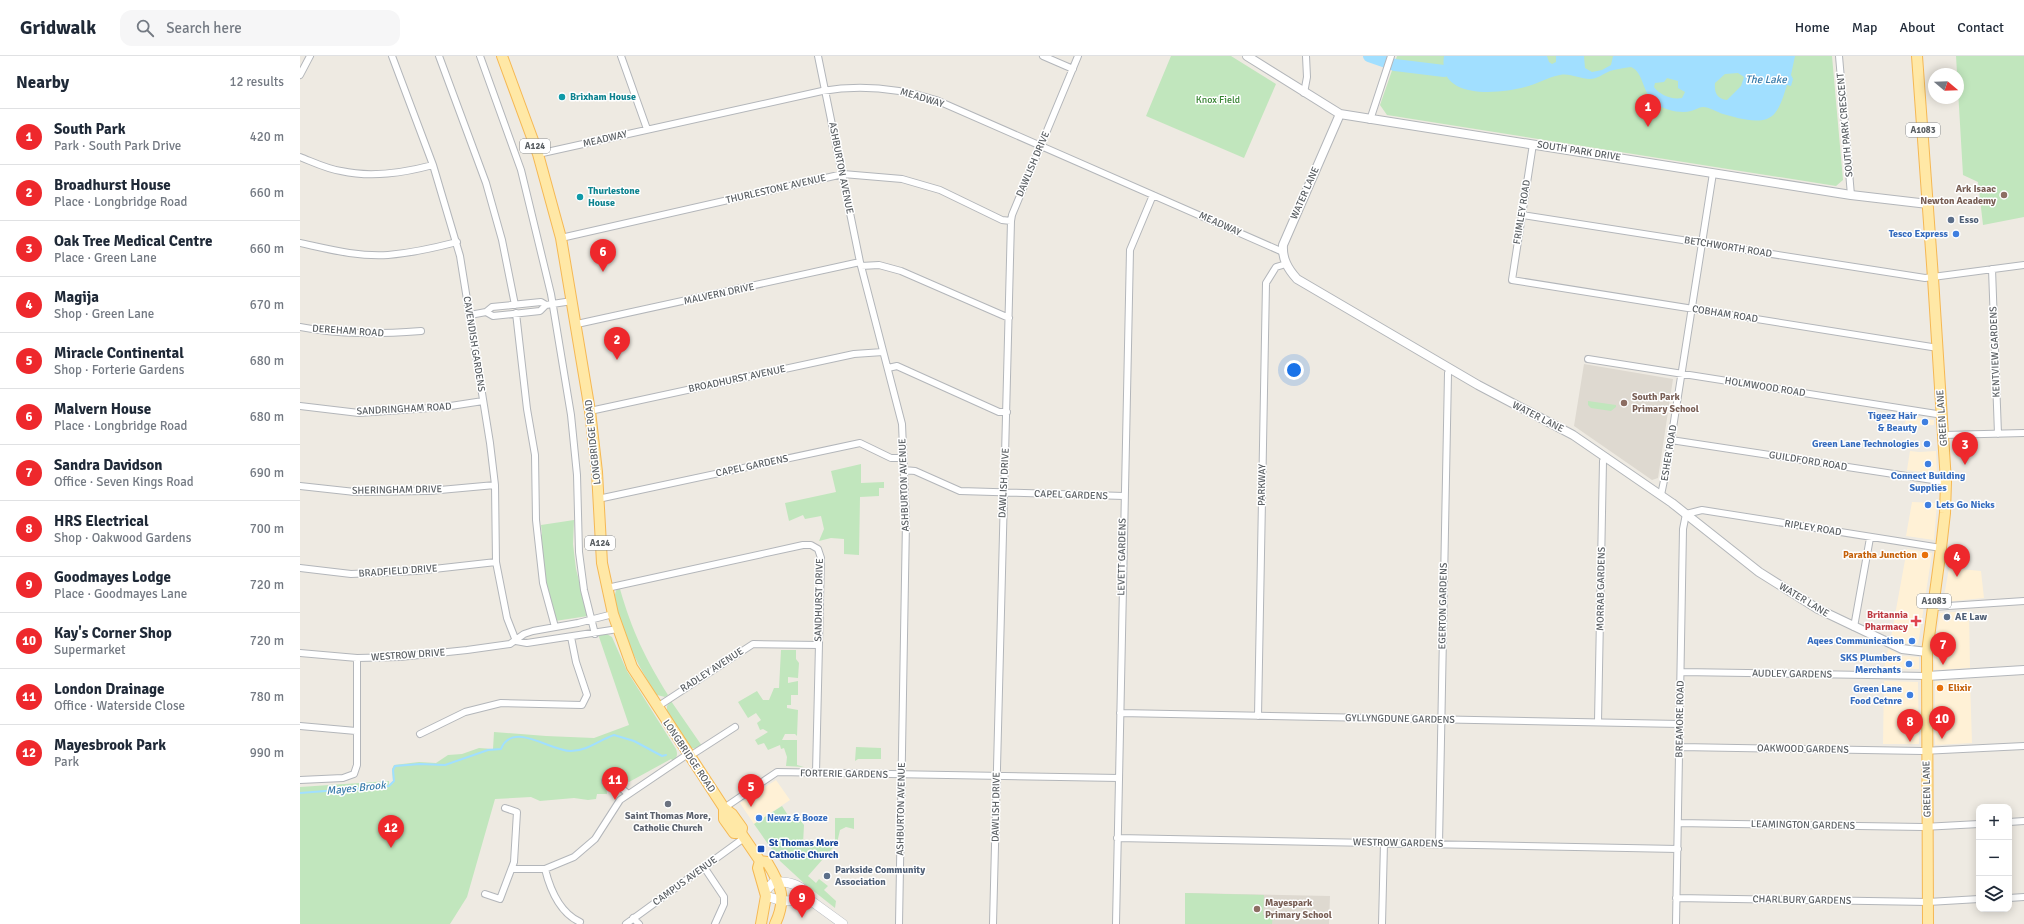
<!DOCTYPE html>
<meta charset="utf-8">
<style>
:root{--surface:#fff;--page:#f6f6f7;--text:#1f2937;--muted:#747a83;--line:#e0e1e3;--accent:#ee282c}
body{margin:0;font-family:Signika,sans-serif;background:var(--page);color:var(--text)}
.controls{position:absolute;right:12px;bottom:12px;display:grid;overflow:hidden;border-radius:8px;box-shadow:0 2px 10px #0003}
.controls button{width:36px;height:36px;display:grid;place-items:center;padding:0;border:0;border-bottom:1px solid var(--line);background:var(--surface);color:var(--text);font:20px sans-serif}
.compass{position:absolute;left:1628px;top:12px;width:36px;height:36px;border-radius:50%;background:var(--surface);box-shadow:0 2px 10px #0003;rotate:109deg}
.you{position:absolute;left:994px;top:314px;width:14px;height:14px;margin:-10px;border:3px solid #fff;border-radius:50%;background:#1a73e8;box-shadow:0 0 0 6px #1a73e833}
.badge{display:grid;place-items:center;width:26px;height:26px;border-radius:50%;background:var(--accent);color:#fff;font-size:13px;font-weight:700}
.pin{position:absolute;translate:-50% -33px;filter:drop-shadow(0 1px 2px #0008)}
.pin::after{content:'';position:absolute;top:21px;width:14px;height:12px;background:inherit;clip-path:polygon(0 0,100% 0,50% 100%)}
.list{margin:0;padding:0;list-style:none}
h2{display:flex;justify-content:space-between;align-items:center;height:52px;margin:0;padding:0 16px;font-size:17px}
h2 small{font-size:13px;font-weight:400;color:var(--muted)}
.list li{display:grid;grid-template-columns:26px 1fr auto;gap:12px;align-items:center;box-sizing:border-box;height:56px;padding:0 16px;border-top:1px solid var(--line)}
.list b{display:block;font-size:15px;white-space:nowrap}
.list p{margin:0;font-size:13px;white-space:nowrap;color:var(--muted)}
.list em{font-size:13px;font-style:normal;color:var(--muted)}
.icon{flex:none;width:22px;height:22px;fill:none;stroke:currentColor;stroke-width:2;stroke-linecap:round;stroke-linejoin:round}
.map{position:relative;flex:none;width:1724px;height:868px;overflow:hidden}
header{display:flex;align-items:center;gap:24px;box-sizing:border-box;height:56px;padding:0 20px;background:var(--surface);border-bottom:1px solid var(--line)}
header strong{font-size:19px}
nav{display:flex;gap:22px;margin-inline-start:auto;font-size:14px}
.search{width:280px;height:36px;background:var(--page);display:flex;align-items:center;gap:10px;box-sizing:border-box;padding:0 14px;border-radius:12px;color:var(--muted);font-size:15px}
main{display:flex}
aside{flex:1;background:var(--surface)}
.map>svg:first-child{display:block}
.commercial{fill:#fff1d6}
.education{fill:#ded9d0}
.green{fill:#c1e6bd}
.water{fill:#a1dfff;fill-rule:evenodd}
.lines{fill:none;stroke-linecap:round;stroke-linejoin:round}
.stream{stroke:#a1dfff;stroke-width:2}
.river{stroke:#a1dfff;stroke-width:12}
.minor-casing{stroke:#b3b6ba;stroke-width:8}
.tertiary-casing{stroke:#b3b6ba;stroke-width:10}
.secondary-casing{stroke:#b4b8bd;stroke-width:10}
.primary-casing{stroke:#f5b854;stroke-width:12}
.minor{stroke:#fff;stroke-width:6}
.tertiary{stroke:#fff;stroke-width:8}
.secondary{stroke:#fff;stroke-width:9}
.primary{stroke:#ffe8a6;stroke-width:10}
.culture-dot{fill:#0f9aa8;stroke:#fff;stroke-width:1.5}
.education-dot{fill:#8d6e63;stroke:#fff;stroke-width:1.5}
.service-dot{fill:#5c6f8a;stroke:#fff;stroke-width:1.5}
.shop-dot{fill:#3f7fe0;stroke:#fff;stroke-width:1.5}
.food-dot{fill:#e8710a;stroke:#fff;stroke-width:1.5}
.health-dot{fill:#e0444e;stroke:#fff;stroke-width:1.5}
.worship-dot{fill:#6b7280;stroke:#fff;stroke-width:1.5}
.transit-dot{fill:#1a4fb4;stroke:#fff;stroke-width:1.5}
.labels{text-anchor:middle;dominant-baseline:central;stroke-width:3;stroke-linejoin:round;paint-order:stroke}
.shield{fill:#fff;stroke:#8c8f92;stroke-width:1}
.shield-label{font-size:9px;font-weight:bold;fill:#5a5f63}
.culture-label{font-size:10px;font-weight:bold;fill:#0d838f;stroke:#fff;text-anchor:start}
.street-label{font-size:10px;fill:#5a5f63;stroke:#fff}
.park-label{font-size:10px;fill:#368331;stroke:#fff}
.education-label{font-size:10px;font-weight:bold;fill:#785e54;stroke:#fff;text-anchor:start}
.service-label{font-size:10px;font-weight:bold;fill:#4e5e75;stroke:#fff;text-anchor:start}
.shop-label{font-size:10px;font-weight:bold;fill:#366cbe;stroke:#fff;text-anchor:end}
.food-label{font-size:10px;font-weight:bold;fill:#c56008;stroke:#fff;text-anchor:end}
.health-label{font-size:10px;font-weight:bold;fill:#be3a42;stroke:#fff;text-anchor:end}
.worship-label{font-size:10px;font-weight:bold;fill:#5b616d;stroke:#fff}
.transit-label{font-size:10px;font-weight:bold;fill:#164399;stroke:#fff;text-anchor:start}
.water-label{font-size:11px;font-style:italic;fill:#397cab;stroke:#fff}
</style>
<header>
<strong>Gridwalk</strong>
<div class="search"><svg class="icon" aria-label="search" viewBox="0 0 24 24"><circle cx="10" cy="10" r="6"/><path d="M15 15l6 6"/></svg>Search here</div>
<nav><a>Home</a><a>Map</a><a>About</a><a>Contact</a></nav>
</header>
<main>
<aside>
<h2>Nearby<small>12 results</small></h2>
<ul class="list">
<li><span class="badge">1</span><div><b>South Park</b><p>Park · South Park Drive</p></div><em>420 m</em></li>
<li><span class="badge">2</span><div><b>Broadhurst House</b><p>Place · Longbridge Road</p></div><em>660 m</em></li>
<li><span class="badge">3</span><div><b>Oak Tree Medical Centre</b><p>Place · Green Lane</p></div><em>660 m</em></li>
<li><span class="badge">4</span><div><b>Magija</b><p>Shop · Green Lane</p></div><em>670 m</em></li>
<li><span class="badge">5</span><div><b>Miracle Continental</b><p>Shop · Forterie Gardens</p></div><em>680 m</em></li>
<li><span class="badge">6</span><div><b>Malvern House</b><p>Place · Longbridge Road</p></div><em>680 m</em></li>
<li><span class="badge">7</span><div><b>Sandra Davidson</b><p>Office · Seven Kings Road</p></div><em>690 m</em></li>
<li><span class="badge">8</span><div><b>HRS Electrical</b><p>Shop · Oakwood Gardens</p></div><em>700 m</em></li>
<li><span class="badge">9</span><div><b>Goodmayes Lodge</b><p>Place · Goodmayes Lane</p></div><em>720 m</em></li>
<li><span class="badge">10</span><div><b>Kay's Corner Shop</b><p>Supermarket</p></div><em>720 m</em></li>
<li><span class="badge">11</span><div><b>London Drainage</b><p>Office · Waterside Close</p></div><em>780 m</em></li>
<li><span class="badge">12</span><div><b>Mayesbrook Park</b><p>Park</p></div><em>990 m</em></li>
</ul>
</aside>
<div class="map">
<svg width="1724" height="868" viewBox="0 0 1724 868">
<rect width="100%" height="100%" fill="#eeeae2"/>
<!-- commercial -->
<path class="commercial" d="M1606 360 1634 364V369L1617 370 1605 368Z
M1610 395 1619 396 1636 395 1637 418 1607 414Z
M1612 446 1637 447 1634 484 1606 480Z
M1607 493 1632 497 1618 589 1605 587 1591 581Z
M1649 512 1681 515 1684 542 1643 546Z
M1669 555 1670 612 1634 614 1635 589 1640 557Z
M1588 593 1603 600 1619 601V613H1584Z
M1670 624 1672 687 1635 689V625Z
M1584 625 1618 626 1619 688H1583Z
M476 724 490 744 454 768 440 747Z"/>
<!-- education -->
<path class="education" d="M1284 308 1373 323 1358 422 1352 424 1274 370Z
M885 837 1030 840 1029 868H885Z"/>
<!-- green -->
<path class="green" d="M871 0H931L976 28 944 102 846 60Z
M1097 0H1532L1543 124 1536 130 1087 59 1080 49Z
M1656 0H1724V161L1683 169 1678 126 1663 119Z
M1288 345 1316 349V351L1311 355 1291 352 1288 349Z
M561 408V427L584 426V432H579V440L560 441 559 499 544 498V483L531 482 519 485 524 473 521 460 505 463 503 459 489 465 485 447 536 436 531 415Z
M274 464 273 488 276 513 288 560 255 565 244 523 240 481 242 478 241 469Z
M317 533H320C332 575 345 602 368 639L365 641 357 639C345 623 305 550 317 533Z
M305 577 312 581 327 615 376 693C378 698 377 702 373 705L371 703 329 726 315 720 305 719 307 738H297L296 743 288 744 274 742 240 745 231 741 195 743 167 841 150 868H0V731L89 725V729L93 725 92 713 94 709 119 706 136 707 148 699 162 698 179 692 193 693 194 676 246 680 294 682 329 669 298 578Z
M481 594H496V603L499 607 498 622 488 621V627L498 625V639H491V649H487V652L498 654 497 680 495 678H485L482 684H497V709L504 711 486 710 487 701 484 692 481 693 480 689 468 694 464 687 458 689 455 684 468 676 463 673 460 674 457 667 461 664 456 657 448 662 438 646 457 635 463 644H469L474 632H479Z
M371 645 402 690 396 693 391 692 367 656V650Z
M556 691 581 692V703H558L555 705Z
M482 750 489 761 495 758 504 769 503 788 532 789 535 786V762H554V773L546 771 540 774 537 787 508 820 516 827 519 823 528 830 524 834 536 845 535 852 506 829 480 805 454 768Z
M885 837 964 839 963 859H973L972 868H885Z"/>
<!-- water -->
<path class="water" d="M1144 0H1247L1249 6 1252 8 1256 6V0H1284L1285 12 1292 16 1302 14 1311 9 1313 0H1495L1491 19 1493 23 1491 30 1487 29C1484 38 1481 50 1475 57 1464 71 1438 62 1423 58 1417 56 1409 51 1403 51 1399 51 1395 54 1391 55 1381 58 1365 54 1356 48 1342 38 1344 16 1331 11 1324 12 1316 13 1310 15 1303 18 1297 23 1290 23 1280 23 1270 17 1260 19 1248 21 1237 28 1225 31 1198 38 1137 44 1144 0ZM1438 17 1444 21 1441 30 1427 44C1417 43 1414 36 1415 27L1425 18ZM1367 22 1378 25V32L1385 36 1382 42C1371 44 1360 39 1354 31L1355 27 1364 26Z"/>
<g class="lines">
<!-- stream -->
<path class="stream" d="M0 737 89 730 94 725 93 714 95 710 120 708 145 709 188 694 201 693C212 664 252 696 271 695 287 695 299 684 314 679L334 685 362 700 366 699"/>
<!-- river -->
<path class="river" d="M1069 0 1095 9 1144 15"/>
<!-- minor casing -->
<g class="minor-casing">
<path id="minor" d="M92 0 133 109 160 200 190 387 195 429 196 506 207 562 216 585
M139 0 186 127 202 184 215 249
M180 0 221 114 251 238 271 359 277 419 279 496 284 534 295 578
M321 0 347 73
M518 0 560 206 602 368 606 465 599 868
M743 0 773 13
M1539 0 1551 139
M0 19 10 0
M1004 37 1007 21 1006 0
M1070 64 1091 0
M1233 88 1212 224 1638 292
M238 98 522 35C562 28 598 32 636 44L983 196
M0 101C13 106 27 113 41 115 72 122 103 117 133 109
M1222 159 1625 222 1724 209
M261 182 543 118 602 123 640 134 702 164 711 165
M0 187C28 193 58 201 88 199 111 197 134 192 157 186
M561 210 579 209 601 215 709 262
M1692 213 1698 378
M186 256 193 260 240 255 246 249 272 245
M216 257 227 353 235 399 236 464 243 527 255 571
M170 259 186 256 192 251 241 246 246 249
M277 268 560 206
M0 271C40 279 80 278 121 275
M1288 303 1643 359
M588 312 597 310 699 356H707
M0 350 59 357 144 351 183 345
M290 355 554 298 583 296
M1644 379 1724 377
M1371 384 1646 426
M604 414 615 415 660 435 824 440
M0 430 55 436 129 435 195 429
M1361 439 1367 410 1413 117
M298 443 560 387 591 402H603
M0 512 51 518 116 515 196 506
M307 532 503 489H511L518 493 521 502 516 717
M1633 551 1724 545
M1554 571 1570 482
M216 585 227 587 318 573
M0 597 57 602 100 601 167 594 210 588 224 578 233 575 278 567 313 558
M1381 616 1627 620
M357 651 453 588 519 589
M820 657 1380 668
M958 660 966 227 976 211 986 208
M1298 666 1303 405 1306 401
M0 670 56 675
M120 678 165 656 201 647 282 649 287 639 276 606 271 581
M1380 691 1622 695 1724 690
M390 700 435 671
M0 724 43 722 54 718 57 709V602
M305 725H313L327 737
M424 752 477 716 819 722
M1709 766 1724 765
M1378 767 1623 771 1679 768
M817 782 1378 793
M1139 788 1148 317 1150 313
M404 811 424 841V848L415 868
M212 813H245L274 801 295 783 320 744 388 698
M245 813C250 833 260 857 280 866
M185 838 200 843 214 806 217 756 205 752
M1376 842 1628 846 1679 843
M1709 842 1724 841
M333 862 339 868
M326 868 444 782
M693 868C698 634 706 400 711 165L712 159 778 0
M816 868 830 194 853 139
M1082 868 1084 787
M1376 868 1383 473 1386 458 1402 454 1641 492"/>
</g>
<!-- tertiary casing -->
<g class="tertiary-casing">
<path id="tertiary" d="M947 0 1040 58 1551 139 1628 148
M1040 58 983 189C982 203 988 213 997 223L1178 329 1273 379 1372 447 1459 516 1518 553 1602 593 1627 596
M1627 620 1724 614"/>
</g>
<!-- secondary casing -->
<g class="secondary-casing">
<path id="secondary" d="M466 834 474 826C488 825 506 829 510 844L543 868
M466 840 482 845 510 844"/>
</g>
<!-- primary casing -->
<g class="primary-casing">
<path id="primary" d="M202 0 238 98 261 182 290 355 297 416 302 507 313 558 332 611 424 752 432 758 442 772 441 777 460 805 467 806C481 829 487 843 475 868
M1617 0 1633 222 1646 426 1645 457 1641 492 1627 596 1628 868
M424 752V763L434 777H441
M460 805 458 812 466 840 461 868"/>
</g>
<!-- minor -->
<use href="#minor" class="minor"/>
<!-- tertiary -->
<use href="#tertiary" class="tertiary"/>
<!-- secondary -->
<use href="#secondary" class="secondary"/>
<!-- primary -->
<use href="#primary" class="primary"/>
</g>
<!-- markers -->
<g class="culture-dot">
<circle cx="262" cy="41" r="4"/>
<circle cx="280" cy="141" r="4"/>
</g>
<g class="education-dot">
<circle cx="1704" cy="139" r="4"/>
<circle cx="1324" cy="347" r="4"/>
<circle cx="957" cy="853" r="4"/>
</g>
<g class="service-dot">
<circle cx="1651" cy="164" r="4"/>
<circle cx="1647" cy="561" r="4"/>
<circle cx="527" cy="820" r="4"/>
</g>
<g class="shop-dot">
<circle cx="1656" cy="178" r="4"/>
<circle cx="1625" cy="366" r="4"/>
<circle cx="1627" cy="388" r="4"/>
<circle cx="1628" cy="408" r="4"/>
<circle cx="1628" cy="449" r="4"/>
<circle cx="1612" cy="585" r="4"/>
<circle cx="1609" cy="608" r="4"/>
<circle cx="1610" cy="639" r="4"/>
<circle cx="459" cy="762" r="4"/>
</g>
<g class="food-dot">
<circle cx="1625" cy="499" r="4"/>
<circle cx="1640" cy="632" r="4"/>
</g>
<path class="health-dot" d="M1614 559h4v4h4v4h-4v4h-4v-4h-4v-4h4z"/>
<circle class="worship-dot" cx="368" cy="748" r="4"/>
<rect class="transit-dot" x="457" y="789" width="8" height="8" rx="2"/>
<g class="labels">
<!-- shield labels -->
<g class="shield">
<rect x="1606" y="67" width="34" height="14" rx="3"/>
<rect x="220" y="83" width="30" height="14" rx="3"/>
<rect x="285" y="480" width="30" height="14" rx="3"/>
<rect x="1617" y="538" width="34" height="14" rx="3"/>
</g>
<g class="shield-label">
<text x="1623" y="74">A1083</text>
<text x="235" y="90">A124</text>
<text x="300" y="487">A124</text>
<text x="1634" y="545">A1083</text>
</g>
<!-- culture labels -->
<g class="culture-label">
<text x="270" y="41">Brixham House</text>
<text x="288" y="135">Thurlestone<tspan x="288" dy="12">House</tspan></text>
</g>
<!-- street labels -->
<g class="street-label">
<text transform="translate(622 42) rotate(17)">MEADWAY</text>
<text transform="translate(1545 69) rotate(-95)">SOUTH PARK CRESCENT</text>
<text transform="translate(305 83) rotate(-13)">MEADWAY</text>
<text transform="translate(1279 95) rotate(9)">SOUTH PARK DRIVE</text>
<text transform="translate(733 108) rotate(-67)">DAWLISH DRIVE</text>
<text transform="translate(541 112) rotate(79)">ASHBURTON AVENUE</text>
<text transform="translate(476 133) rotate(-13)">THURLESTONE AVENUE</text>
<text transform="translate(1005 137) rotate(-66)">WATER LANE</text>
<text transform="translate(1222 156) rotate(-81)">FRIMLEY ROAD</text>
<text transform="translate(920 168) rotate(24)">MEADWAY</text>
<text transform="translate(1428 191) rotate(9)">BETCHWORTH ROAD</text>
<text transform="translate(419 238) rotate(-12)">MALVERN DRIVE</text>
<text transform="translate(1425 258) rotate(9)">COBHAM ROAD</text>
<text transform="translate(48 275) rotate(4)">DEREHAM ROAD</text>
<text transform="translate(174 288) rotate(81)">CAVENDISH GARDENS</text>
<text transform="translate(1695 296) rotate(-92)">KENTVIEW GARDENS</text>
<text transform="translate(437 323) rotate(-12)">BROADHURST AVENUE</text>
<text transform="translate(1465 331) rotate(9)">HOLMWOOD ROAD</text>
<text transform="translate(104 353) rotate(-3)">SANDRINGHAM ROAD</text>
<text transform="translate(1238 361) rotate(27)">WATER LANE</text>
<text transform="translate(1642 362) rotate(-94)">GREEN LANE</text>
<text transform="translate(293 386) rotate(-96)">LONGBRIDGE ROAD</text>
<text transform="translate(1369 397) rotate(-81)">ESHER ROAD</text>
<text transform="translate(1508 405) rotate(9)">GUILDFORD ROAD</text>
<text transform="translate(452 410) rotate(-12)">CAPEL GARDENS</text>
<text transform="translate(704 427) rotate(-87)">DAWLISH DRIVE</text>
<text transform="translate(604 429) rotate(-92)">ASHBURTON AVENUE</text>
<text transform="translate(962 429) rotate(-89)">PARKWAY</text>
<text transform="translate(97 434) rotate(-1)">SHERINGHAM DRIVE</text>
<text transform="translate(771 439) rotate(2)">CAPEL GARDENS</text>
<text transform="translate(1513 472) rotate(9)">RIPLEY ROAD</text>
<text transform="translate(822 501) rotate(-89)">LEVETT GARDENS</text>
<text transform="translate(98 515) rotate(-4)">BRADFIELD DRIVE</text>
<text transform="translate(1301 533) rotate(-89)">MORRAB GARDENS</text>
<text transform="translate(519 544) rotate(-89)">SANDHURST DRIVE</text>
<text transform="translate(1504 544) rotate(31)">WATER LANE</text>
<text transform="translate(1143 550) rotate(-89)">EGERTON GARDENS</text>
<text transform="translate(108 599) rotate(-4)">WESTROW DRIVE</text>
<text transform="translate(412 614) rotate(-33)">RADLEY AVENUE</text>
<text transform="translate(1492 618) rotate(1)">AUDLEY GARDENS</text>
<text transform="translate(1100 663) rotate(1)">GYLLYNGDUNE GARDENS</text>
<text transform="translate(1380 663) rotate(-89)">BREAMORE ROAD</text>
<text transform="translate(1503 693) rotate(1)">OAKWOOD GARDENS</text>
<text transform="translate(389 700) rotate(56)">LONGBRIDGE ROAD</text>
<text transform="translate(544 718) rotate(1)">FORTERIE GARDENS</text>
<text transform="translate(1627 733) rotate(-91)">GREEN LANE</text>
<text transform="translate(696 751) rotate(-89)">DAWLISH DRIVE</text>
<text transform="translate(601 753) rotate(-89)">ASHBURTON AVENUE</text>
<text transform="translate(1503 769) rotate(1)">LEAMINGTON GARDENS</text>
<text transform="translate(1098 787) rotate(1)">WESTROW GARDENS</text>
<text transform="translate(385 825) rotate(-36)">CAMPUS AVENUE</text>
<text transform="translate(1502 844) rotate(1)">CHARLBURY GARDENS</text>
</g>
<!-- park labels -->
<g class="park-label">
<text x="918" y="44">Knox Field</text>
</g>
<!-- education labels -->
<g class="education-label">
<text x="1696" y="133" text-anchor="end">Ark Isaac<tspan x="1696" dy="12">Newton Academy</tspan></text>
<text x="1332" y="341">South Park<tspan x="1332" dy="12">Primary School</tspan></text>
<text x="965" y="847">Mayespark<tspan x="965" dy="12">Primary School</tspan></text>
</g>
<!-- service labels -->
<g class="service-label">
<text x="1659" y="164">Esso</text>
<text x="1655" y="561">AE Law</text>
<text x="535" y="814">Parkside Community<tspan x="535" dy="12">Association</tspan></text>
</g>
<!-- shop labels -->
<g class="shop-label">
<text x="1648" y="178">Tesco Express</text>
<text x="1617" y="360">Tigeez Hair<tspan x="1617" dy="12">&amp; Beauty</tspan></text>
<text x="1619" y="388">Green Lane Technologies</text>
<text x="1628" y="420" text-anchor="middle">Connect Building<tspan x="1628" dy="12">Supplies</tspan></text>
<text x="1636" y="449" text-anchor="start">Lets Go Nicks</text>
<text x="1604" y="585">Aqees Communication</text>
<text x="1601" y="602">SKS Plumbers<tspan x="1601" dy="12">Merchants</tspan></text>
<text x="1602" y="633">Green Lane<tspan x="1602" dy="12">Food Cetnre</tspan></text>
<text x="467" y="762" text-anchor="start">Newz &amp; Booze</text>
</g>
<!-- food labels -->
<g class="food-label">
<text x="1617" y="499">Paratha Junction</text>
<text x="1648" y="632" text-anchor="start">Elixir</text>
</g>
<!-- health labels -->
<g class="health-label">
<text x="1608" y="559">Britannia<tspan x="1608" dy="12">Pharmacy</tspan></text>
</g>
<!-- worship labels -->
<g class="worship-label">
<text x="368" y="760">Saint Thomas More,<tspan x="368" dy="12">Catholic Church</tspan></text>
</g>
<!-- transit labels -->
<g class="transit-label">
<text x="469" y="787">St Thomas More<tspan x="469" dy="12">Catholic Church</tspan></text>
</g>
<!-- water labels -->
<g class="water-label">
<text x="1466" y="23">The Lake</text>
<text transform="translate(56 732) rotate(-6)">Mayes Brook</text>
</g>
</g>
</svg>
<div class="controls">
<button>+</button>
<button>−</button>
<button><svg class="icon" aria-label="layers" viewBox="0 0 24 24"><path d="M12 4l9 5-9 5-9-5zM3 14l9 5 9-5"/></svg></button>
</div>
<svg class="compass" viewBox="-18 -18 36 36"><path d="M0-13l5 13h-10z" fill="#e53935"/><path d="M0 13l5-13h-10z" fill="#747a83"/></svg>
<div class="you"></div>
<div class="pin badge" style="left:1348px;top:71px">1</div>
<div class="pin badge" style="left:317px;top:304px">2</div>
<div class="pin badge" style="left:1665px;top:409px">3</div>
<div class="pin badge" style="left:1657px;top:521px">4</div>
<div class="pin badge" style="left:451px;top:751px">5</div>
<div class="pin badge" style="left:303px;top:216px">6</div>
<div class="pin badge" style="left:1643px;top:609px">7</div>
<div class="pin badge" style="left:1610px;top:686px">8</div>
<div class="pin badge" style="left:502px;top:862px">9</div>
<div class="pin badge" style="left:1642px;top:683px">10</div>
<div class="pin badge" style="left:315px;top:744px">11</div>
<div class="pin badge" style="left:91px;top:792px">12</div>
</div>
</main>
